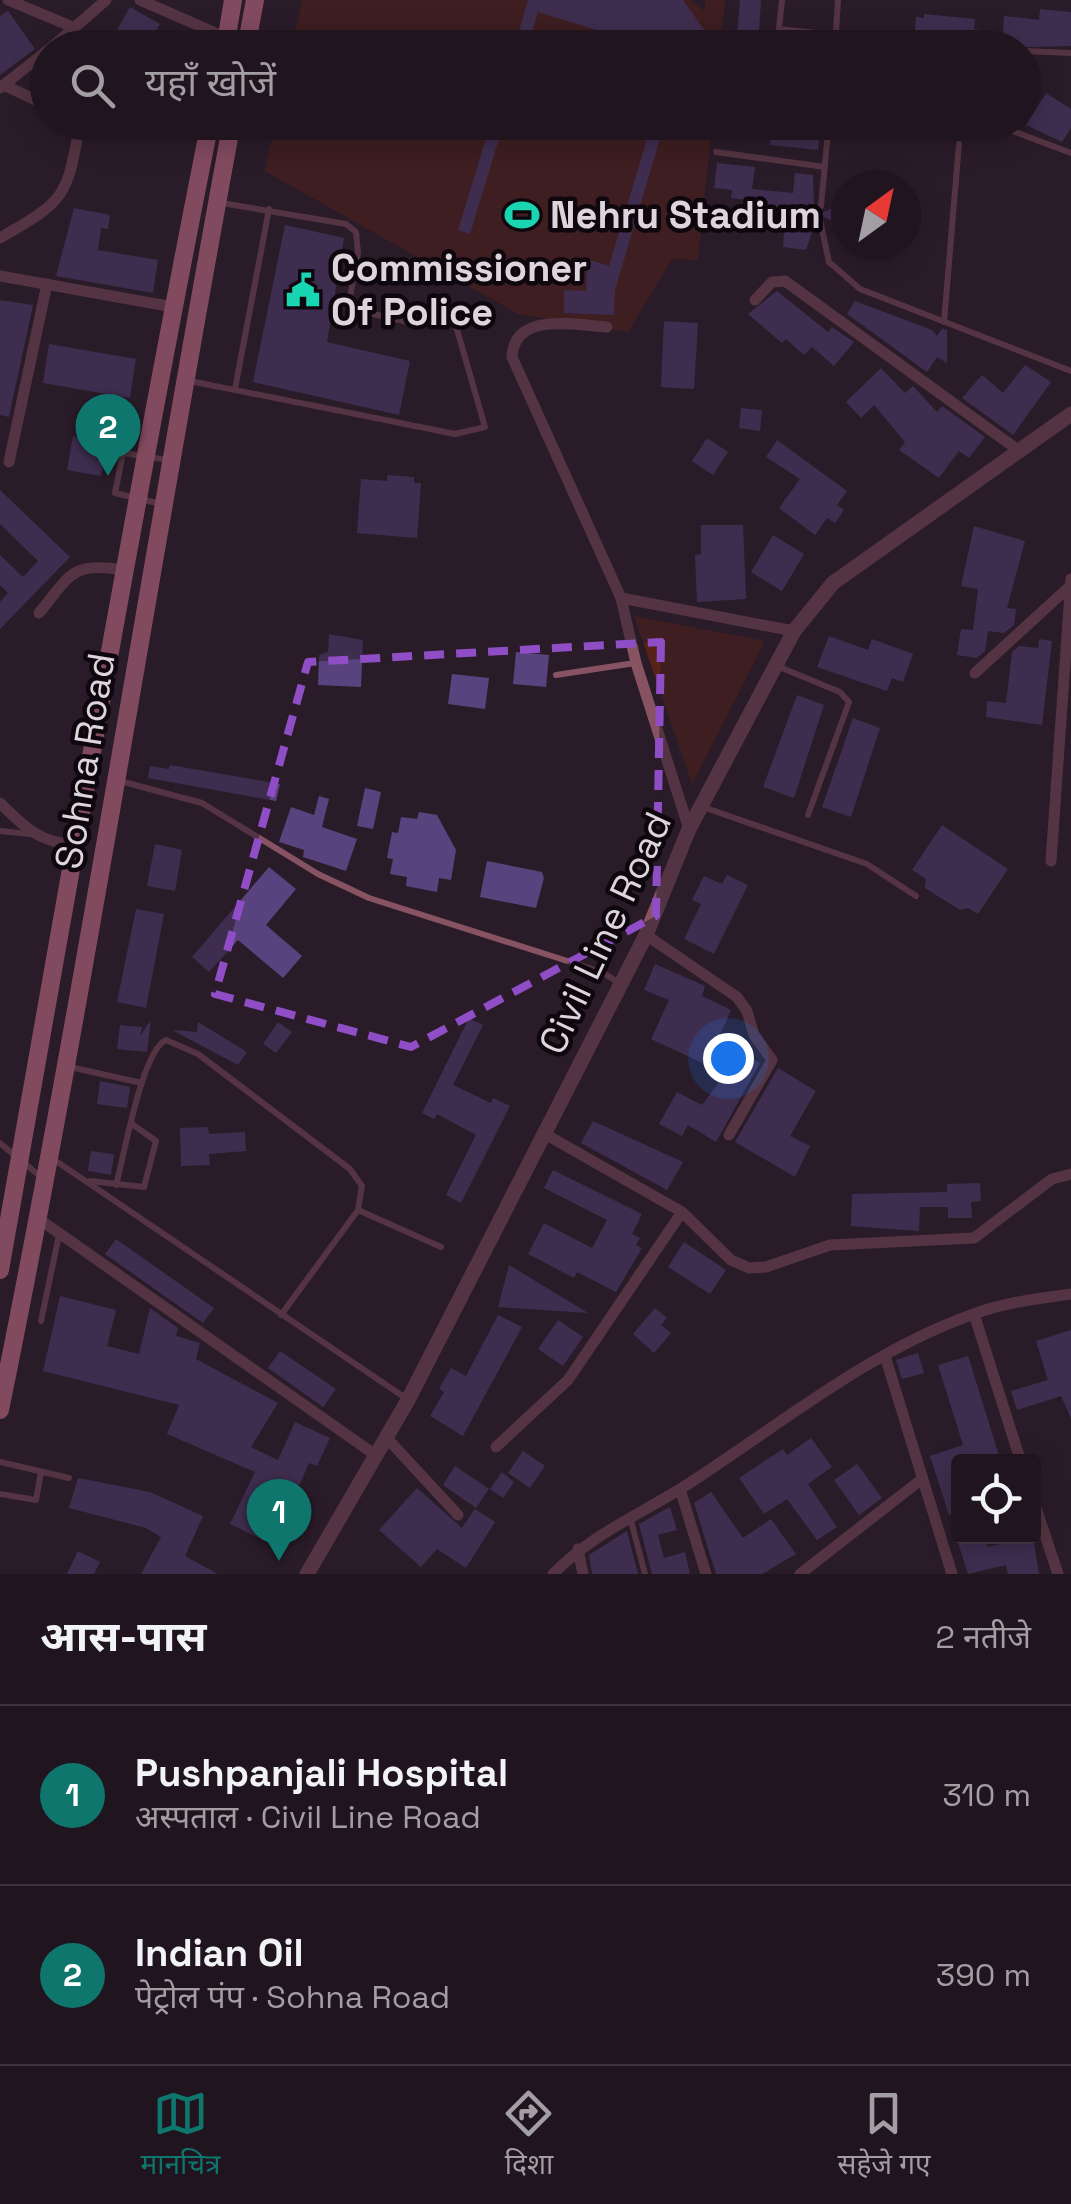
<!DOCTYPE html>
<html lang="hi">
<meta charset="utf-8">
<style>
:root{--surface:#20141e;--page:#2d212b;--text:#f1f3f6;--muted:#a29ea4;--line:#3d333c;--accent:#0f766e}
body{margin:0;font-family:"Space Grotesk","Noto Sans Devanagari",sans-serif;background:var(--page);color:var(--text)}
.controls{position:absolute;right:30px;bottom:30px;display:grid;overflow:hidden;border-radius:10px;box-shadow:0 5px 25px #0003}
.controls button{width:90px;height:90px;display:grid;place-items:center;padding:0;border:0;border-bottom:2px solid var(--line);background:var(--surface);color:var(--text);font:50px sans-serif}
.compass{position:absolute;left:831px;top:170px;width:90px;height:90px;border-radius:50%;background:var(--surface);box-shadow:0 5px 25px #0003;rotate:33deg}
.you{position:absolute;left:728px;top:1058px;width:35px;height:35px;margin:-25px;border:8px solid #fff;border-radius:50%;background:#1a73e8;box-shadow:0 0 0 15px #1a73e833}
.badge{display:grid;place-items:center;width:65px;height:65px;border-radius:50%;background:var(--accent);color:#fff;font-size:32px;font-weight:700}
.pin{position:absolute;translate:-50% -82px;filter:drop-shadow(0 2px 5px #0008)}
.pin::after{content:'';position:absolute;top:52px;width:35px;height:30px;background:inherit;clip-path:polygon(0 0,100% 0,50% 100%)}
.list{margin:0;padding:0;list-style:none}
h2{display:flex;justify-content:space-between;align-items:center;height:130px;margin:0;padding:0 40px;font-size:42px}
h2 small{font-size:32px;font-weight:400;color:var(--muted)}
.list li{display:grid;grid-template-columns:65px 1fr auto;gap:30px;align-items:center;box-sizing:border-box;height:180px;padding:0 40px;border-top:2px solid var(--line)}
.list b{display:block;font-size:38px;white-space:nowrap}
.list p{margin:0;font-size:32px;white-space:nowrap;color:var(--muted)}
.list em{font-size:32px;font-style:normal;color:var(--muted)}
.icon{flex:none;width:55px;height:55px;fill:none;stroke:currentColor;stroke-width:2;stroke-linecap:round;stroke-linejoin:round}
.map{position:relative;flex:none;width:1071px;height:1574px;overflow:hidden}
.search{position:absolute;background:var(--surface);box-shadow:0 5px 25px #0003;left:30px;right:30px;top:30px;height:110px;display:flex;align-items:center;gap:25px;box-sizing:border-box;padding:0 35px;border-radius:55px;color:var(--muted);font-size:38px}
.sheet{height:490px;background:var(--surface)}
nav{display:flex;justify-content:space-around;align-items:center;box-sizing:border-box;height:140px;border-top:2px solid var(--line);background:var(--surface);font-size:28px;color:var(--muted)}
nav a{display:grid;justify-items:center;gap:5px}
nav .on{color:var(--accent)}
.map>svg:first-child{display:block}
.green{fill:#572218}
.building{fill:#59437e}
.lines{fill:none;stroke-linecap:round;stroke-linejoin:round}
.service{stroke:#875362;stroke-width:6}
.minor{stroke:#875362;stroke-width:11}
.tertiary{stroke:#875362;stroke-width:15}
.primary{stroke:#ee84a3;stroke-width:18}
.marked{fill:none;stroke:#8f4ec5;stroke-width:8;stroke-dasharray:20 12;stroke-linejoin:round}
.labels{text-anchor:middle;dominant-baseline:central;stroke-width:9;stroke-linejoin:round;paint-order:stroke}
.poi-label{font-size:38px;font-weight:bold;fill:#ded4dc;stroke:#0e080e;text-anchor:start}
.street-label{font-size:38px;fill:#ded4dc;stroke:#0e080e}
</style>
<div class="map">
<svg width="1071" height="1574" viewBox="0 0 1071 1574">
<rect width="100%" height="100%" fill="#2a1b28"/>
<!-- green -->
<path class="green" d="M302 0H691L704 11 706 0H725L720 47 292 48Z
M275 123H712L698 260 672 259 628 332 518 314 265 171Z
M634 616 765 641 692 784Z"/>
<!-- building -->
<path class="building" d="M528 0H683L710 38 686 48H655L538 12 527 48H514Z
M740 0H761L758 48H736Z
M130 7 160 24 147 47 117 30Z
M1040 9 1071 12V46L992 48V44L922 37 923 33 915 32 916 17 924 18V14L975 19 974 29 1003 32 1004 16 1039 20Z
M8 11 35 49 0 75V16Z
M1046 93 1071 109V128L1062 142 1026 125Z
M491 122H504L470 234 458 230Z
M652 122H665L615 290 614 315 564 313V290L586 291 587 259 609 266Z
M773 122H821L818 150 770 145Z
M717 163 755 167 752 189 793 193 795 173 813 175 814 208 821 213 835 207 834 222 818 214 806 250 783 247 784 232 776 231 778 212 766 208 767 202 731 198 732 190 714 188Z
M74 208 110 215 108 229 101 228 98 250 158 260 153 293 56 276Z
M285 225 344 238 327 342 410 361 399 415 253 382Z
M777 291 828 332 832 327 854 342 834 366 812 347 804 355 786 339 782 343 748 314Z
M0 300 33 305 9 417 0 415Z
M855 301 932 330 937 336 942 329 947 330V363L937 357 927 372 847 314Z
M664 321 698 323 694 389 661 387Z
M49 344 136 359 130 398 43 383Z
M1025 365 1051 382 1013 435 962 398 982 375 1003 393Z
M881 368 905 393 913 386 937 412 942 406 985 437 969 458 959 451 939 478 899 450 905 442 874 405 861 418 846 402Z
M741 408 762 410 760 431 739 428Z
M73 436 107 442 101 476 67 470Z
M707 438 728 452 713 475 692 461Z
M777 440 847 491 837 505 844 510 835 523 827 518 815 535 779 508 800 479 766 457Z
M387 475 414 477V483H421L417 538 357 533 361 479 387 481Z
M0 490 70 557 0 629V602L8 593 0 585V555L23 577 38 561 0 524Z
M701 525H743L746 599 697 602 695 555 701 554Z
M974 526 1025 541 1007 608 1016 609 1014 625 1004 633 988 631 985 651 977 658 957 655 961 629 973 630 978 589 961 586Z
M773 535 804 554 782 591 751 572Z
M329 634 363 640 361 687 318 685 319 655 328 652Z
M829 636 868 650 872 639 913 654 903 682 892 678 887 691 817 667Z
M1039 639 1052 641 1042 725 986 717 987 701 1006 703 1012 652 1019 646 1038 648Z
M516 652 549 655 546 687 513 684Z
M452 674 489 678 485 709 448 704Z
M797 695 824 705 794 798 763 787Z
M853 718 880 728 851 817 822 807Z
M170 765 280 784 276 801 148 778 150 766 169 769Z
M365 788 381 792 373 829 357 826Z
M319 796 329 799 322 827 357 839 346 871 303 857 304 850 279 842 291 807 314 815Z
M419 812 437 815 456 850 451 880 439 878 437 892 406 886 407 877 390 874 393 859 387 858 392 832 398 833 401 817 417 819Z
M942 825 1008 869 978 914 968 908 960 910 925 888 926 879 912 870Z
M155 844 182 850 175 891 147 886Z
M487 861 542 872 544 878 536 908 480 897Z
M269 867 296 889 266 925 302 956 283 978 238 940 209 972 192 957Z
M727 875 748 885 714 954 684 939 701 904 692 900 704 876 722 884Z
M136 909 164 914 146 1008 117 1002Z
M655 964 705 986 702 996 731 1010 707 1065 651 1039 669 1000 644 990Z
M469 1018 483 1025 453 1085 491 1103 493 1098 510 1106 461 1203 446 1195 476 1135 437 1114 434 1119 422 1113Z
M151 1020 147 1052 117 1049 120 1025 142 1027 140 1036Z
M198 1022 247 1052 238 1065 172 1030 197 1032Z
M278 1022 292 1032 276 1053 263 1044Z
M741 1052 760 1063 716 1142 688 1125 682 1136 659 1124 677 1092 702 1105Z
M778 1068 816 1091 790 1136 810 1146 795 1177 735 1142Z
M100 1081 130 1087 127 1108 97 1104Z
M593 1121 683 1162 667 1190 581 1143Z
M208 1127 209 1134 245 1132 246 1151 209 1154 210 1165 181 1166 180 1128Z
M91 1151 114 1154 111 1175 88 1171Z
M553 1170 642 1214 632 1234 640 1238 636 1245 642 1248 616 1292 577 1272 574 1278 528 1254 544 1223 592 1248 607 1220 544 1188Z
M980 1183 981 1201 971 1202 972 1218H948V1207H920L919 1231 851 1226 852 1194 947 1192V1184Z
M116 1239 214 1308 203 1323 105 1254Z
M684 1242 726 1270 710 1294 668 1267Z
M509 1265 524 1274 588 1313 498 1307Z
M60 1296 116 1310 107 1346 139 1354 150 1308 178 1328 176 1336 200 1343 196 1359 278 1403 251 1447 278 1460 295 1422 330 1438 317 1466 309 1463 273 1545 230 1524 255 1472 167 1434 179 1405 43 1371Z
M655 1308 667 1318 661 1325 671 1333 654 1353 633 1334Z
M498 1315 522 1327 463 1436 430 1416 444 1392 439 1389 451 1368 466 1376Z
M558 1320 583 1337 563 1366 538 1349Z
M1071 1330V1418L1061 1396 1017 1410 1011 1391 1048 1380 1036 1341Z
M280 1351 336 1389 323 1407 268 1368Z
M918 1353 924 1373 902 1379 896 1360Z
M968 1356 1001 1462H958V1512L949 1515 930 1456 963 1445 938 1365Z
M811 1438 832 1467 808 1484 837 1527 817 1540 787 1499 764 1514 739 1478 783 1449 787 1455Z
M523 1451 545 1466 530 1488 508 1473Z
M857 1464 882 1498 859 1515 834 1480Z
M455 1466 489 1489 476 1508 443 1485Z
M502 1472 514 1482 503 1498 490 1489Z
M78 1478 150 1492 203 1516 185 1556 218 1574H141L161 1537 146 1528 69 1508Z
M417 1488 462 1528 475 1509 495 1522 466 1568 437 1549 421 1567 379 1530Z
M711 1492 743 1538 771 1519 796 1554 762 1574H716L694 1503Z
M670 1507 677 1530 658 1535 664 1558 685 1552 690 1574H652L639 1524Z
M627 1531 638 1574H592L589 1555Z
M956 1536H984L988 1547 1033 1536 1039 1574H1008L1006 1565 968 1574Z
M78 1551 100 1562 94 1574H67Z"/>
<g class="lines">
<!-- service -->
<path class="service" d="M779 29 956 48
M777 48 782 0
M835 48 838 0
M1024 51 1071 53
M989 122 1071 153
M716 152 825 167
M821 206 829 122
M820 220 829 262 860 289 1071 371
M944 322 959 144
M190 381 455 434 485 427 454 319 428 311 421 325 348 308 358 253 356 232 346 224 222 203
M235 389 269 209
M161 504 115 493 123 453 168 460
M777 666 840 692 849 702 808 815
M556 675 635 663
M120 781 202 803 318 874 369 898 602 972 619 983
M703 807 867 864 916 896
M0 831 30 834
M70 1067 142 1083
M0 1143 41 1177
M53 1159 407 1399
M90 1181 144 1187 156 1141 132 1124
M116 1185C124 1157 142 1050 166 1040L198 1054 350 1169 362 1186 358 1210 281 1315
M358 1210 441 1247
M41 1321 59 1235
M0 1462 69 1478
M0 1494 36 1500 41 1472
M630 1517 645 1574"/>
<!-- minor -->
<path class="minor" d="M8 0 75 28
M140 0 227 38
M51 48 106 0
M4 85 48 106
M0 88 48 50
M0 238C66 200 67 198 80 122
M0 276 173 307
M755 300 772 282 785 281 1018 450
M607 327C577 325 514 311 512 357L621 598 636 663 689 829
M9 462 47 284
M621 598 794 631
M39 613C70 576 71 561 122 570
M975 673 1069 587
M0 803C25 828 40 843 77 845
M1051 861 1071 579
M646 935 737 997 747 1011 754 1035 772 1060 729 1135
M545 1134 682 1212 731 1260 749 1268 766 1267 830 1245 974 1238 1052 1179 1071 1174
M39 1219 374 1454
M974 1314 1021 1462
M885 1356 952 1574
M385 1436 458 1515
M496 1447 568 1380 682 1212
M680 1489 706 1574
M1034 1502 1058 1574
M578 1549 583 1574
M553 1574C592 1534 639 1515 685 1486 777 1427 870 1350 974 1314 1005 1302 1038 1299 1071 1294
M800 1574 922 1479"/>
<!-- tertiary -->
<path class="tertiary" d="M307 1574 408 1400 646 935 689 829 794 631 833 583 1071 414"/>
<!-- primary -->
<path class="primary" d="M225 48 233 0
M246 48 255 0
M0 1270C68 887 134 504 210 122
M0 1410C87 983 152 551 232 122"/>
</g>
<!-- marked area -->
<path d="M0 0H1071V1574H0ZM661 642 656 916 411 1047 215 994 308 662Z" fill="#2a1b28" fill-opacity=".55" fill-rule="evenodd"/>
<path class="marked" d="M661 642 656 916 411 1047 215 994 308 662Z"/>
<!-- icons -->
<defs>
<g id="stadium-bare" transform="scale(2.7)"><path d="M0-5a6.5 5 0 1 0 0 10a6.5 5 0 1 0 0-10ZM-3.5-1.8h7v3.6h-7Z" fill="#19d5b2" stroke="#0e080e" stroke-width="2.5" paint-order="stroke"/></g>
<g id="civic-bare" transform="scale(2.7)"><path d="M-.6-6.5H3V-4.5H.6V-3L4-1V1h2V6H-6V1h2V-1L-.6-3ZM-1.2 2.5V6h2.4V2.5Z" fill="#19d5b2" stroke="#0e080e" stroke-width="2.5" paint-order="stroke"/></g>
</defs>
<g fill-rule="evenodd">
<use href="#stadium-bare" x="522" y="215"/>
<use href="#civic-bare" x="303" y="290"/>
</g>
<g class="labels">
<!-- poi labels -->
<g class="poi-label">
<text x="550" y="215">Nehru Stadium</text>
<text x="331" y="268">Commissioner<tspan x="331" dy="44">Of Police</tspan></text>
</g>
<!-- street labels -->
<g class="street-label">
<text transform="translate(85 761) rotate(-81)">Sohna Road</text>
<text transform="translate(605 933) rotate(-65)">Civil Line Road</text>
</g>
</g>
</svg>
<div class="controls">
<button><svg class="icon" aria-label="locate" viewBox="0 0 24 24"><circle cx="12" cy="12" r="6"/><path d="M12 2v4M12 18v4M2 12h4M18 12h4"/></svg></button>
</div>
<svg class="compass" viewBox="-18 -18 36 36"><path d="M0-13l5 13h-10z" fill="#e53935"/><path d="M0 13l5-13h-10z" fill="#a29ea4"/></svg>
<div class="you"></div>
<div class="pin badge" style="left:279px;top:1561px">1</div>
<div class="pin badge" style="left:108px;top:476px">2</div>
<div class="search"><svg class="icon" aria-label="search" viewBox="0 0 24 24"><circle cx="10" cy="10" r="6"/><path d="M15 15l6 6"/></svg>यहाँ खोजें</div>
</div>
<section class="sheet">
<h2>आस-पास<small>2 नतीजे</small></h2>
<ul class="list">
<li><span class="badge">1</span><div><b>Pushpanjali Hospital</b><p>अस्पताल · Civil Line Road</p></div><em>310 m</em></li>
<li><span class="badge">2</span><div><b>Indian Oil</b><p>पेट्रोल पंप · Sohna Road</p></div><em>390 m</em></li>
</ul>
</section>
<nav>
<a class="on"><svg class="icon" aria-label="map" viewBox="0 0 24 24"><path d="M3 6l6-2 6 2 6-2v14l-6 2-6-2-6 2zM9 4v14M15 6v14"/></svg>मानचित्र</a>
<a><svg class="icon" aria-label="directions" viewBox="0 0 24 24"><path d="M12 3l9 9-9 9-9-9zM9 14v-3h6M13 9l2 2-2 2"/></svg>दिशा</a>
<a><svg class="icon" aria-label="saved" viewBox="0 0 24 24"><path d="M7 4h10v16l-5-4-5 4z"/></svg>सहेजे गए</a>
</nav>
